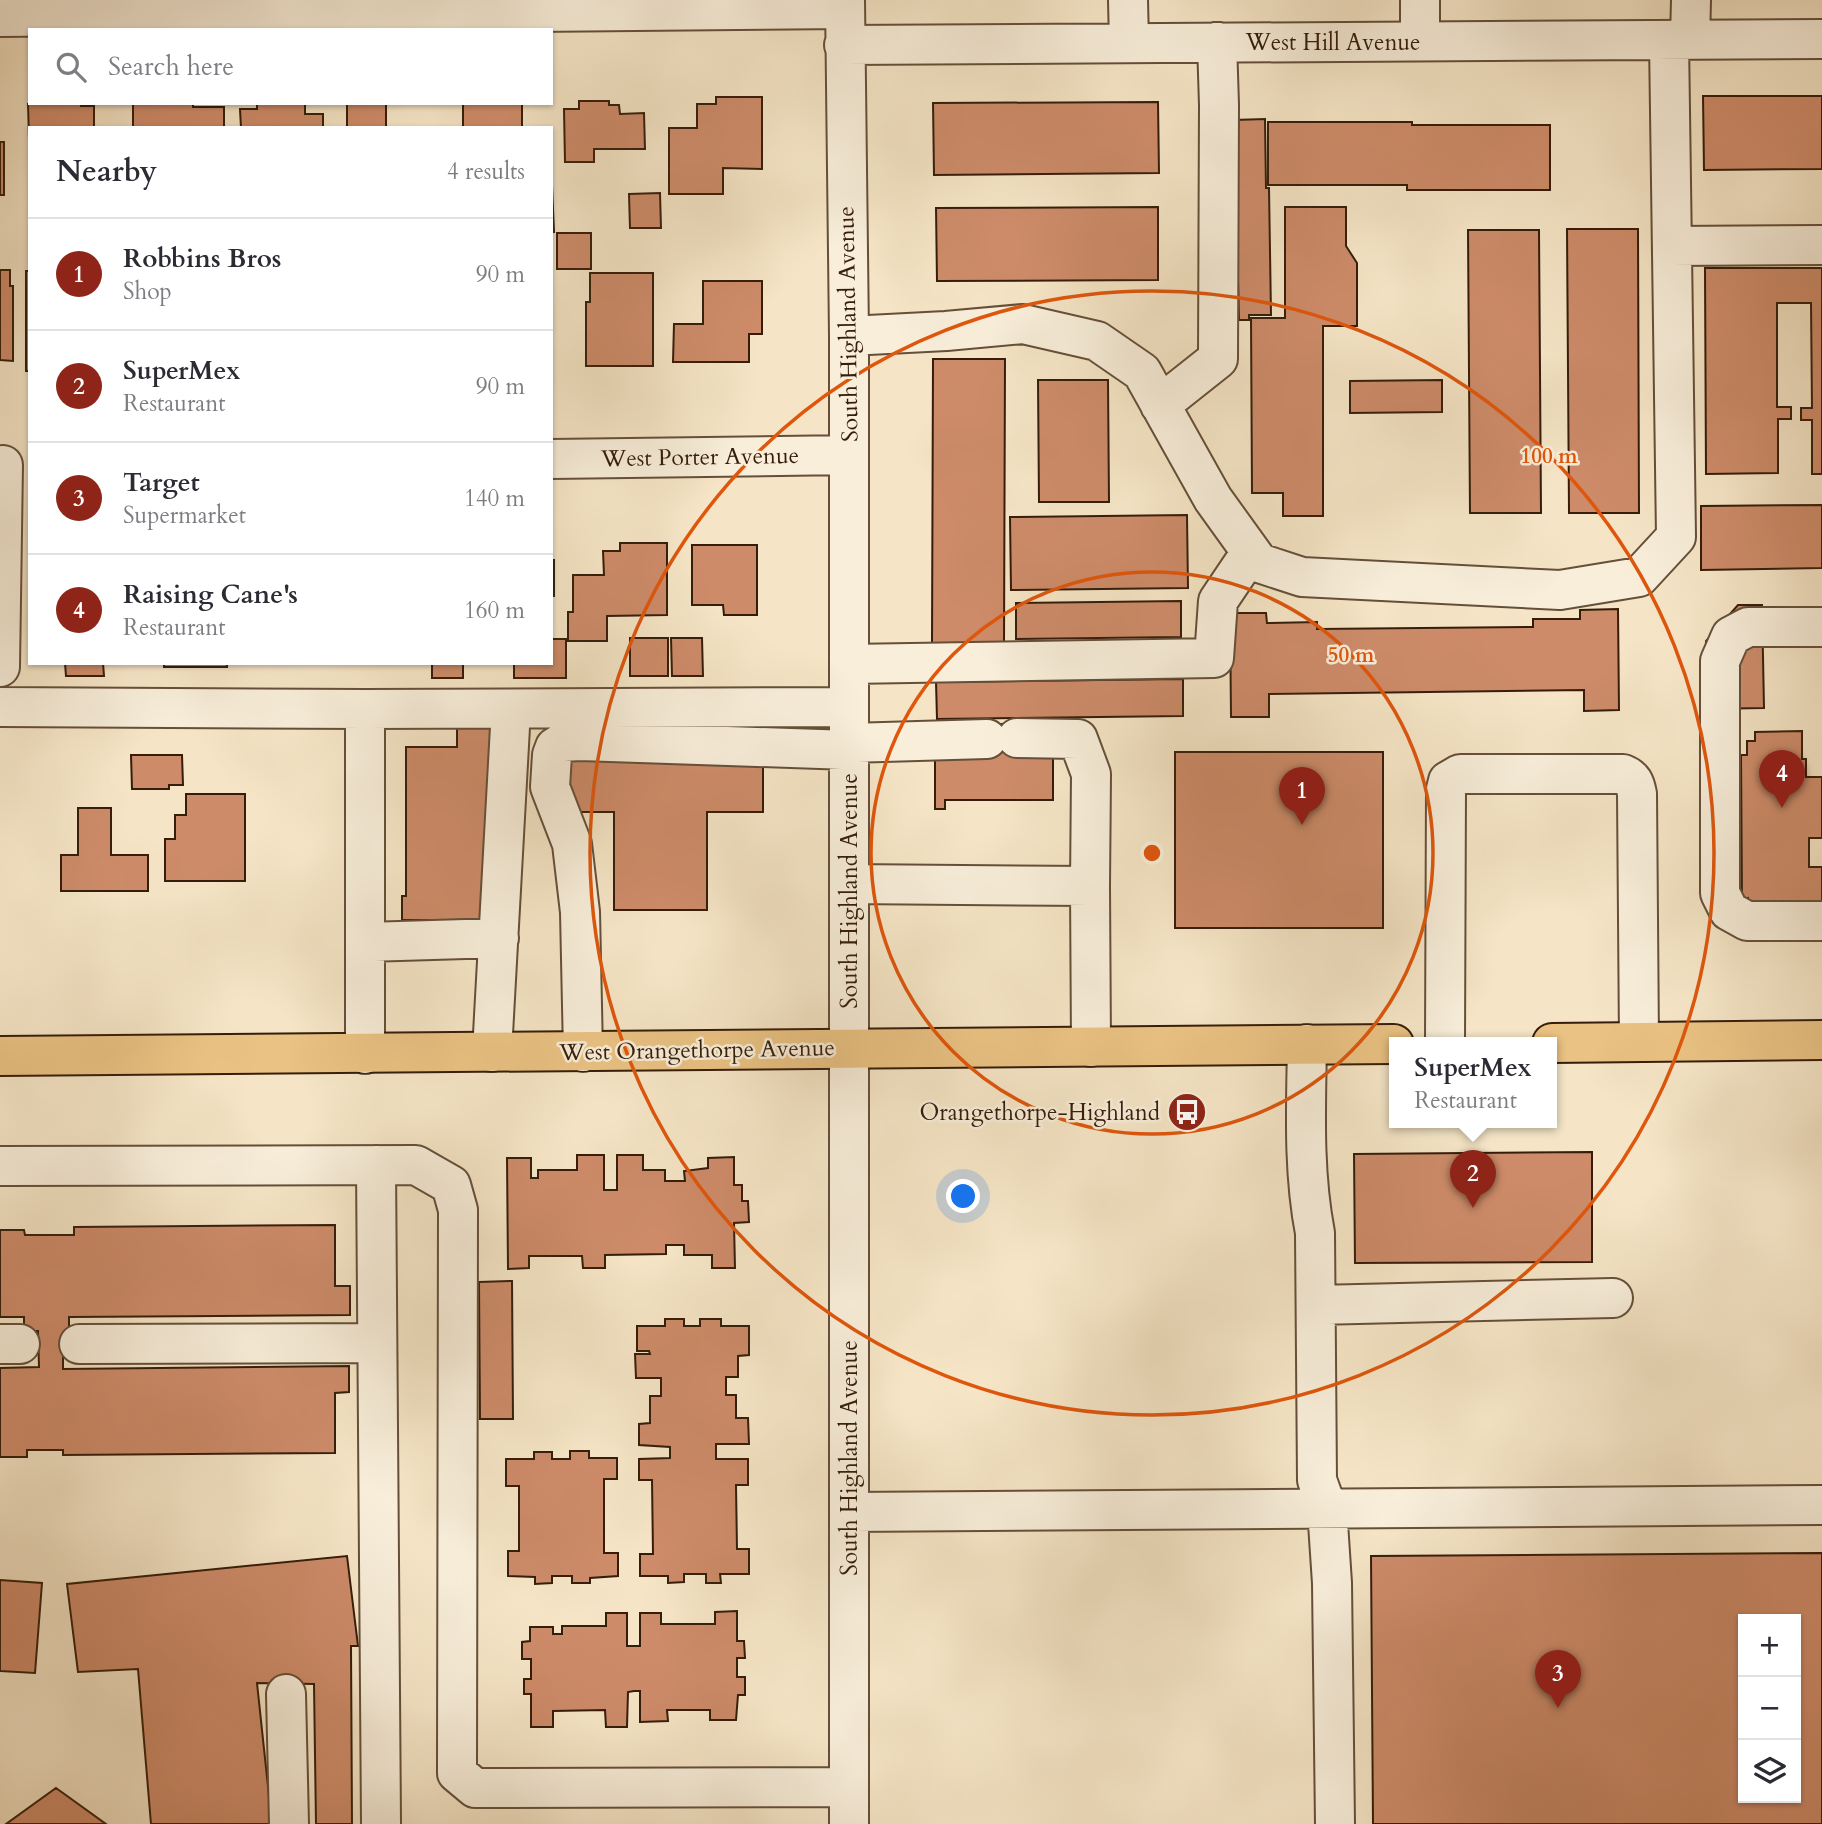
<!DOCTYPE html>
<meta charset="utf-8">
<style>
:root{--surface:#fff;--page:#f7f7f7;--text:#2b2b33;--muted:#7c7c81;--line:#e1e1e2;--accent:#8f2418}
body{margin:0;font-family:Cardo,serif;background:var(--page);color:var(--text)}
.controls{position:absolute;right:21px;bottom:21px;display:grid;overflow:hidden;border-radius:0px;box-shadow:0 2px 5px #0004}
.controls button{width:63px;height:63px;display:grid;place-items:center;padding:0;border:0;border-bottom:2px solid var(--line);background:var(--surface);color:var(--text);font:35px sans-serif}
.you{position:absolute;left:964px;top:1197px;width:24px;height:24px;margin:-18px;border:5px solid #fff;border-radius:50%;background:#1a73e8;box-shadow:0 0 0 10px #1a73e833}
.badge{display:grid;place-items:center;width:46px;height:46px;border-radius:50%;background:var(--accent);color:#fff;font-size:23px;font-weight:700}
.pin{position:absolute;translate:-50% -58px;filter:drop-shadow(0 2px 4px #0008)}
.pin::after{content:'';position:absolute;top:37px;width:24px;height:21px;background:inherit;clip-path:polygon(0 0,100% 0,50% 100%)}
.popup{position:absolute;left:1389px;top:1037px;width:168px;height:91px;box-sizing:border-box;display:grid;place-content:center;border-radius:0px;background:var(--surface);filter:drop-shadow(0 2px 5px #0005);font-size:23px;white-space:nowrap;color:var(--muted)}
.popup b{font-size:26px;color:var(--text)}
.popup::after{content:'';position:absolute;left:50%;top:100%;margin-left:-14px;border:14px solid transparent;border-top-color:var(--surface)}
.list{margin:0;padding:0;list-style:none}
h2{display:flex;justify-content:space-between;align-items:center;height:91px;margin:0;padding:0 28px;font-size:30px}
h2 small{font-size:23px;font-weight:400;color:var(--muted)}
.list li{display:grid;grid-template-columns:46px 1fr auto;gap:21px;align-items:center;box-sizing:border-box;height:112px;padding:0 28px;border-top:2px solid var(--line)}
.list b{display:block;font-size:26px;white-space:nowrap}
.list p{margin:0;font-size:23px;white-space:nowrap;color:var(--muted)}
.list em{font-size:23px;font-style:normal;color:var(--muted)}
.icon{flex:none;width:38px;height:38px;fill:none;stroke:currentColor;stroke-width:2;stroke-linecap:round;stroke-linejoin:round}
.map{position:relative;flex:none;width:1822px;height:1824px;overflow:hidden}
.search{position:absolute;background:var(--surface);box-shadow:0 2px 5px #0004;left:28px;top:28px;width:525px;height:77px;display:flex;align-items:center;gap:18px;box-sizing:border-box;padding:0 24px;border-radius:0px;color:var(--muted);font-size:26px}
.panel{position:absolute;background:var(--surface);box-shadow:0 2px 5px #0004;left:28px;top:126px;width:525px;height:539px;border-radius:0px}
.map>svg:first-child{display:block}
.building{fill:#cd8b69;stroke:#351d0a;stroke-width:2;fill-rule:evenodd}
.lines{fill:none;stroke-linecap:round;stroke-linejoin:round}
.minor-casing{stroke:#654f39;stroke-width:42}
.major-casing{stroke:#351d0a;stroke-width:42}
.minor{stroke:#f8eeda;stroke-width:38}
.major{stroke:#eac283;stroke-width:38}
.ring{fill:none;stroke:#df560c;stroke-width:3.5}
.labels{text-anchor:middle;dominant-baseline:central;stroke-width:5;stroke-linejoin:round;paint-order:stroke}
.street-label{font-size:23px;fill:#351d0a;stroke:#f8eeda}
.poi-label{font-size:23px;fill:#351d0a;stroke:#f8eeda;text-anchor:end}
.centre{fill:#df560c;stroke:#f8eeda;stroke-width:3.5}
.ring-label{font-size:21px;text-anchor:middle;font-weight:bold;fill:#df560c;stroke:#f8eeda;stroke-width:5;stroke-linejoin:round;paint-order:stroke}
</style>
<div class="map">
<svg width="1822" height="1824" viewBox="0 0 1822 1824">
<rect width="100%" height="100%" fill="#f5e5c6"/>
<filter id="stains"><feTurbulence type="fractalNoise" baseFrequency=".00286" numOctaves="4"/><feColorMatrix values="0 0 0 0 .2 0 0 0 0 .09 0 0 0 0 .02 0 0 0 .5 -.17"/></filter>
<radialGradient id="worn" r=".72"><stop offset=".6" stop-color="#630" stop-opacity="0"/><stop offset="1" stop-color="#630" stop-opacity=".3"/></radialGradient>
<!-- building -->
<path class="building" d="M1703 96H1822V169L1704 170Z
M716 97H762V169L723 168V194H669V128H697V104H716Z
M579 101H609V105H619L620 114 644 113 645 149H594V162H565L564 109H579Z
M1158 102 1159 173 934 175 933 103Z
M133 103H193V107H224V128H133Z
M257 103H305V114H323V128H241L240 109H257Z
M347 103H386V128H347Z
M463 103H522V128H463Z
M28 104H81V106H94V128H30V175Z
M1265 119 1266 188H1269L1271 315H1249V320H1239L1234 120Z
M1268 122H1412V125H1550V190H1407V185H1268Z
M0 142H4V195H0Z
M551 162 554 232H551Z
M660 193 661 228H630L629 194Z
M1158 207V280L937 281 936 208Z
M1285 207H1346V246L1357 263V326H1323V516H1283V493H1252L1251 318H1285Z
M1567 229H1638L1639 513H1569Z
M1468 230H1539L1541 513H1470Z
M557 233H591V269H557Z
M1705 268H1822V474H1812V420H1801V408H1812L1811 303H1777V407H1791V419H1778V473L1706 474Z
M0 270H10V286H13V361L0 360Z
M26 271H30V371H26Z
M590 273H653V366H586V302H590Z
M703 281H762V334H749V362H673L674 324H703Z
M933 359H1005L1004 645H932Z
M1038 380H1108L1109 502H1039Z
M1442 380V412L1350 413V381Z
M1822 505V568L1701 570V506Z
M1187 515 1188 588 1011 590 1010 517Z
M620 543H667V615L607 616V641H568V612H573V575H604L603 551H620Z
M692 545H757V615H724L723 605H692Z
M551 560H554V596H551Z
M1181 601V637L1016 639V603Z
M1738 605H1762L1764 708 1707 709 1706 641Z
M1618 609 1619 710 1584 711V690L1269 694V717H1231L1230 613H1266L1267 623 1317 622V629L1533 627V619H1580V610Z
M630 638H668V676H630Z
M671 638H702L703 676H672Z
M551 639H566V678H514V663H551Z
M65 663H103L104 676H66Z
M164 663H227V667H164Z
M432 663H463V678H432Z
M1183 679V716L937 719 936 682Z
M457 723H491L495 920H402V896H406V747H457Z
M987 724H1017L1053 749V800H945V809H935V748Z
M1802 731V759H1806V777H1822V838H1809V867H1822V903H1748V898L1742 899 1741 755H1747V741H1755V732Z
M563 752 763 753V812H707V910H614V812H563Z
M1175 752H1383V928H1175Z
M131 755H182L183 785H169V789H132Z
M186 794H245V881H165V839H175V815H186Z
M78 808H111V855H148V891H61V855H78Z
M1592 1152V1262L1355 1263 1354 1154Z
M577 1155H604V1190H617V1155H643V1170H665V1181H685L684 1171 708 1168V1158L734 1157V1185H742V1201H748L749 1222 734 1223 735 1268H712V1255H684V1245H666V1254L605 1255V1268H583L582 1256H529V1268L508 1269 507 1158H531V1178H538V1170H577Z
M335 1225V1286H350V1315L69 1317V1331L63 1332V1369L349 1366V1392L335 1393V1453L63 1455V1450H27V1457H0V1368L39 1367 38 1331H24V1317H0V1230H24L25 1235H74V1227Z
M512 1281 513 1419H480L479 1282Z
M665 1319H684V1326H700V1319H721V1326H749V1355L738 1356V1377H726V1395H736V1418H748L749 1444H716V1459H748V1485H736L737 1549H749V1574H720L721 1583H706V1574H684V1582L668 1583V1576H640V1554H653L652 1480H639V1459L670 1458V1447L639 1445V1424L650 1423V1396H661V1378H636L635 1354H650L649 1351H637V1326H665Z
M570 1451H589V1458H617V1479H604V1553H618V1576L590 1578V1583H572V1576H552V1583L535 1584V1577L508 1576V1551H519V1486H506V1459H534V1452H552V1459H570Z
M1822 1553V1824H1373L1371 1556ZM1743 1619H1796V1798H1743Z
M347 1556 358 1646H351L352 1824H316L314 1684 257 1683 272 1824H151L138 1669 78 1672 67 1584Z
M0 1580 42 1583 35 1673 0 1671Z
M737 1611V1641H744L745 1658H737V1677H745V1695H738L736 1720H710V1710H667L668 1721 640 1722V1691H634L628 1692 627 1727H606L605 1710 553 1711V1727H531V1694H524V1679H531V1659H522V1642L530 1641V1627H553V1634H562V1626H606V1613H627V1646H640V1613H661V1624H715V1612Z
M56 1788 106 1824H6Z"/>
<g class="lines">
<!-- minor casing -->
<g class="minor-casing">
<path id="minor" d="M845 0 849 336V1824
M1128 0 1129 43
M1420 0V41
M0 17 845 9
M1690 40 1691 0
M844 45 1822 39
M1672 246 1822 245
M849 336 946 331 1023 324 1097 341 1142 372 1213 499 1259 563 1302 577 1560 590 1639 577 1676 537 1669 40
M1160 405 1218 359 1219 105 1217 42
M551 459 849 455
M1822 627H1748L1731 636 1720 661V893L1729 911 1747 921H1822
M849 664 1214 658 1218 601 1251 552
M0 667 3 465
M0 707 365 709 849 707
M365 709V1054
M1017 738 1078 739 1091 774 1090 886
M849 743 987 739
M849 884 1090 886 1091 1047
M366 942 499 938
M1445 1042 1446 789 1448 781 1460 774H1623C1633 778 1635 783 1637 794L1639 1042
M1307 1044C1306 1107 1303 1171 1315 1233L1317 1480 1327 1508 1332 1583 1335 1824
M492 1052 511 709
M583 1052 580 912 572 844 550 787 552 755 555 747 563 742 580 741 849 750
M376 1165 381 1824
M0 1166 416 1165 451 1185 458 1210 457 1773 475 1788 849 1787
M1316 1305 1613 1298
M0 1344H20
M79 1344 377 1343
M849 1512 1822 1505
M286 1694 289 1824"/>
</g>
<!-- major casing -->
<g class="major-casing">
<path id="major" d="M1552 1043 1822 1040
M0 1056 1394 1044"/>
</g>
<!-- minor -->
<use href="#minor" class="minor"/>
<!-- major -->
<use href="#major" class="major"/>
</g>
<!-- distance rings -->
<g class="ring">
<circle cx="1152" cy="853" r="281"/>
<circle cx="1152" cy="853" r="562"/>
</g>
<!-- icons -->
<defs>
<g id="bus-disc" transform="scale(2.0125)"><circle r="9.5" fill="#8f2418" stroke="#f8eeda"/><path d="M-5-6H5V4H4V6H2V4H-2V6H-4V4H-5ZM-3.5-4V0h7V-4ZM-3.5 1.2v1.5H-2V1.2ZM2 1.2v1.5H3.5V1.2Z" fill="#fff"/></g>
</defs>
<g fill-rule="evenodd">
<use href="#bus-disc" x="1187" y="1112"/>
</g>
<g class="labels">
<!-- street labels -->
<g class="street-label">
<text x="1333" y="42">West Hill Avenue</text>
<text transform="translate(848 324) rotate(-91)">South Highland Avenue</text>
<text transform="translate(700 457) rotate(-1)">West Porter Avenue</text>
<text transform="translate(849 891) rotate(-90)">South Highland Avenue</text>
<text transform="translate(697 1050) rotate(-1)">West Orangethorpe Avenue</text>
<text transform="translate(849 1458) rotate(-90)">South Highland Avenue</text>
</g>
<!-- poi labels -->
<g class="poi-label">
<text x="1160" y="1112">Orangethorpe-Highland</text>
</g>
</g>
<circle cx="1152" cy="853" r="10" class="centre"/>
<g class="ring-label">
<text x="1549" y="463">100 m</text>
<text x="1351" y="662">50 m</text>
</g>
<rect width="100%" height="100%" filter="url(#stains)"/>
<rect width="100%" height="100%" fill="url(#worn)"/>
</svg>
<div class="controls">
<button>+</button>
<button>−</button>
<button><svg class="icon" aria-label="layers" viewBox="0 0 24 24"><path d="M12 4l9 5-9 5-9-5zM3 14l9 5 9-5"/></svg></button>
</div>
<div class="you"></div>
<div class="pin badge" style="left:1302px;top:825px">1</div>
<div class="pin badge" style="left:1473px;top:1208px">2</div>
<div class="popup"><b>SuperMex</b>Restaurant</div>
<div class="pin badge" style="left:1558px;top:1708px">3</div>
<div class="pin badge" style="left:1782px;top:808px">4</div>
<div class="search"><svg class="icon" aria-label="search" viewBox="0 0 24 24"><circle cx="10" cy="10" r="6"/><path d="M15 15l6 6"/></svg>Search here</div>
<section class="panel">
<h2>Nearby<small>4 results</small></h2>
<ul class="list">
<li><span class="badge">1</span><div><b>Robbins Bros</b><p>Shop</p></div><em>90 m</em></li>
<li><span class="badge">2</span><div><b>SuperMex</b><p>Restaurant</p></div><em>90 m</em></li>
<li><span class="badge">3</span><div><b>Target</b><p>Supermarket</p></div><em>140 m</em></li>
<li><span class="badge">4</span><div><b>Raising Cane's</b><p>Restaurant</p></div><em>160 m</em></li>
</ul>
</section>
</div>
